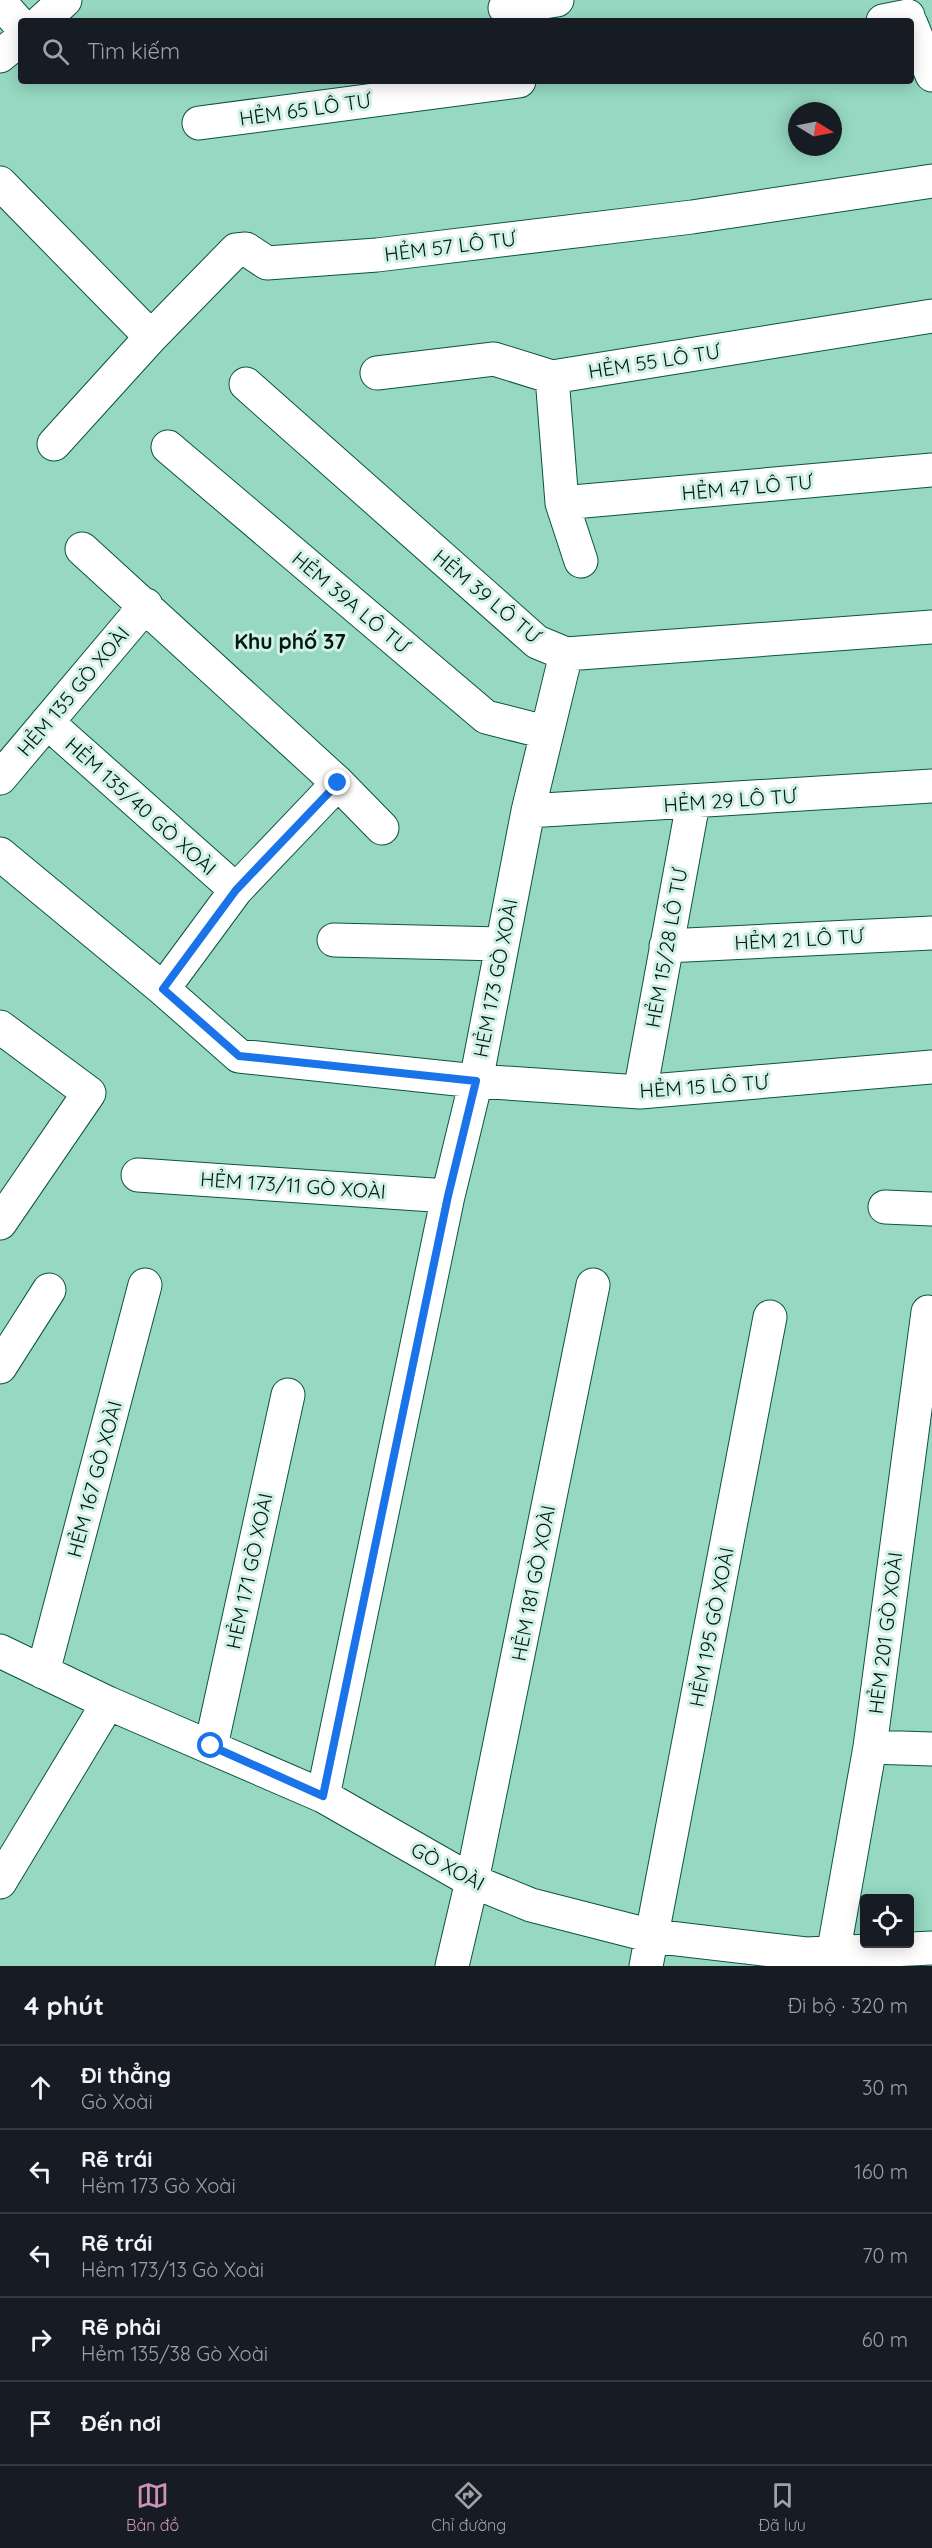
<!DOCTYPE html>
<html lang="vi">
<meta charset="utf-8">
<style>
:root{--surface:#171b24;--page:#20242c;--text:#f1f3f6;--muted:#9ea1a6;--line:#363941;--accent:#cd92b7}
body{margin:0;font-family:Quicksand,sans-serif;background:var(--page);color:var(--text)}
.controls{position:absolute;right:18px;bottom:18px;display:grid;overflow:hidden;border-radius:6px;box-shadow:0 3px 15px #0003}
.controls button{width:54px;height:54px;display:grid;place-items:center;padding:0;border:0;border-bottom:2px solid var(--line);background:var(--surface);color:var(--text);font:30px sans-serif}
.compass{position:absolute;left:788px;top:102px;width:54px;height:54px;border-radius:50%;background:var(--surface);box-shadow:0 3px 15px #0003;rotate:100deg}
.stop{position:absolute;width:18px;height:18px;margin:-14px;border:4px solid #1a73e8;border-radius:50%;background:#fff}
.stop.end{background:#1a73e8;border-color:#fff;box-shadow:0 2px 6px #0008}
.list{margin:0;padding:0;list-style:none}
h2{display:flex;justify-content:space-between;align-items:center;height:78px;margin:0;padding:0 24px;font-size:26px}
h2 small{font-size:20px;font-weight:400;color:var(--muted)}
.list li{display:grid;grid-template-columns:39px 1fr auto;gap:18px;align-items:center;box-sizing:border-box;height:84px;padding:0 24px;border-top:2px solid var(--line)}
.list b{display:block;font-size:22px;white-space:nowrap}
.list p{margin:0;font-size:20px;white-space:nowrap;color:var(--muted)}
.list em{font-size:20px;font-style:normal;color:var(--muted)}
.icon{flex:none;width:33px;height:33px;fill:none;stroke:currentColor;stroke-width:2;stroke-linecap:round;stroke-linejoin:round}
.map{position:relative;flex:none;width:932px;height:1966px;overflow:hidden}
.search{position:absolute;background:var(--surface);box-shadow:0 3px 15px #0003;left:18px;right:18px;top:18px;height:66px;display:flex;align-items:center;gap:15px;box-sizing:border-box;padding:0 21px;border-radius:6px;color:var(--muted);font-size:22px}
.sheet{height:498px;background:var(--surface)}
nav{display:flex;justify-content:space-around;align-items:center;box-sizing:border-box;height:84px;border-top:2px solid var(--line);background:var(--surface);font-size:16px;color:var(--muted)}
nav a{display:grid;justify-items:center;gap:3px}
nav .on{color:var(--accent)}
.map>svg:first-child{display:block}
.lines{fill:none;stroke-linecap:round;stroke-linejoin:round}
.minor-casing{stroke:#0b5442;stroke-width:35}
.minor{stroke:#fff;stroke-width:33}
.route{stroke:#1a73e8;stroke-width:8}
.labels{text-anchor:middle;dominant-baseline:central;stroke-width:6;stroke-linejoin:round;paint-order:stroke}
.street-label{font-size:20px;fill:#001912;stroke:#d1f1e5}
.neighbourhood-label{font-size:21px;font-weight:bold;fill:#001912;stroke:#d1f1e5}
</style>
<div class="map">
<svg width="932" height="1966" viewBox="0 0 932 1966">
<rect width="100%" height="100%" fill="#96d8c1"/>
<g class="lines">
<!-- minor casing -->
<g class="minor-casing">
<path id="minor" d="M0 2 21 26
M505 8 557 0
M42 21 65 0
M883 21 908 16
M911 24 932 75
M0 56 21 39
M199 123 519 81
M0 183 151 337
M377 373 494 359 552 377 932 316
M552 377 562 503 581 561
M246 384 537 642 566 654 932 627
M54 444 151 337 236 250 246 249 267 263 377 255 692 217 932 181
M168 447 486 717 545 732
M562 503 932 470
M82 549 338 783 382 828
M47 722 236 890
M0 778 146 605
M528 811 932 786
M0 854 163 989 239 1056 476 1081 640 1092 932 1067
M334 940 501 944
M666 946 932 933
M163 989 236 890 338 783
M0 1027 89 1093 0 1223
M640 1092 693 803
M138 1175 448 1196
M885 1207 932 1209
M0 1367 49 1290
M0 1651 108 1703 323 1796 472 1881 531 1905 652 1936 806 1954 932 1948
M43 1672 145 1285
M211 1746 288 1395
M870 1747 932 1749
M323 1796 448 1196 476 1081 528 811 566 654
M0 1882 108 1703
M452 1966 472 1881 593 1285
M646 1966 770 1317
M831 1966 870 1747 928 1312"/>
</g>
<!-- minor -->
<use href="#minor" class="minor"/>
</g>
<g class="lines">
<!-- route -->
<path class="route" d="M211 1746 323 1796 448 1196 476 1081 239 1056 163 989 236 890 338 783"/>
</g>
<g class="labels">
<!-- street labels -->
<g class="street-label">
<text transform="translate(305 109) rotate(-8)">HẺM 65 LÔ TƯ</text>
<text transform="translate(450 246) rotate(-7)">HẺM 57 LÔ TƯ</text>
<text transform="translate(654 361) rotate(-9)">HẺM 55 LÔ TƯ</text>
<text transform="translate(747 487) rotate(-5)">HẺM 47 LÔ TƯ</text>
<text transform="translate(487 596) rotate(40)">HẺM 39 LÔ TƯ</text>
<text transform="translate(351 602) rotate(40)">HẺM 39A LÔ TƯ</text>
<text transform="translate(73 691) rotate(-50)">HẺM 135 GÒ XOÀI</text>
<text transform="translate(730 800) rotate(-4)">HẺM 29 LÔ TƯ</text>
<text transform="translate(141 806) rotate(42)">HẺM 135/40 GÒ XOÀI</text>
<text transform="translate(799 939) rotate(-3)">HẺM 21 LÔ TƯ</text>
<text transform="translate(666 948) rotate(-80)">HẺM 15/28 LÔ TƯ</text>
<text transform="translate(495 978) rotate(-79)">HẺM 173 GÒ XOÀI</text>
<text transform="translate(704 1086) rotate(-4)">HẺM 15 LÔ TƯ</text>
<text transform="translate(293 1185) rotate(4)">HẺM 173/11 GÒ XOÀI</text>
<text transform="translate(94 1479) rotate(-75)">HẺM 167 GÒ XOÀI</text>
<text transform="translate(249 1571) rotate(-78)">HẺM 171 GÒ XOÀI</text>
<text transform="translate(533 1583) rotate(-79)">HẺM 181 GÒ XOÀI</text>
<text transform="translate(711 1627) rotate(-79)">HẺM 195 GÒ XOÀI</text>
<text transform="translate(885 1633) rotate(-83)">HẺM 201 GÒ XOÀI</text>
<text transform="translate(448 1866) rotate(28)">GÒ XOÀI</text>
</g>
<!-- neighbourhood labels -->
<g class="neighbourhood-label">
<text x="290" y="641">Khu phố 37</text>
</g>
</g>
</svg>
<div class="controls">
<button><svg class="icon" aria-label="locate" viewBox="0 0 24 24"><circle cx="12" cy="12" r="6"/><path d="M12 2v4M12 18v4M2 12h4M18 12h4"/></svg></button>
</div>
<svg class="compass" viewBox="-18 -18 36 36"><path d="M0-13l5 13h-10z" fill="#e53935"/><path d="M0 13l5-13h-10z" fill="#9ea1a6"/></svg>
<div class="stop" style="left:211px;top:1746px"></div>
<div class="stop end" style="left:338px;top:783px"></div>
<div class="search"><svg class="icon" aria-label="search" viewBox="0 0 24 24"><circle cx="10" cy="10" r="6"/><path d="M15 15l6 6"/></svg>Tìm kiếm</div>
</div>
<section class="sheet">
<h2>4 phút<small>Đi bộ · 320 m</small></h2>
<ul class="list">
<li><svg class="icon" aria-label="ahead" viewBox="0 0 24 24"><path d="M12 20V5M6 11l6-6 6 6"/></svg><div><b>Đi thẳng</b><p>Gò Xoài</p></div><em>30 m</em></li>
<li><svg class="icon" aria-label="left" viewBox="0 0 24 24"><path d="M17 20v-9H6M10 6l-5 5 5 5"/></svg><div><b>Rẽ trái</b><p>Hẻm 173 Gò Xoài</p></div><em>160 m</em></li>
<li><svg class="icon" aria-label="left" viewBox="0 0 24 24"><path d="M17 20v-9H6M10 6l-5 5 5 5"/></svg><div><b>Rẽ trái</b><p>Hẻm 173/13 Gò Xoài</p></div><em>70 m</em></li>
<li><svg class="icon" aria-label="right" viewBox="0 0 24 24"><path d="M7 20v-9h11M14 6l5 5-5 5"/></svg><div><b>Rẽ phải</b><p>Hẻm 135/38 Gò Xoài</p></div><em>60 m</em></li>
<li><svg class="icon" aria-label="arrive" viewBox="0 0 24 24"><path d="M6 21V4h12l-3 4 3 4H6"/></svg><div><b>Đến nơi</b></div></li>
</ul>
</section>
<nav>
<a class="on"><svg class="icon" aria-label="map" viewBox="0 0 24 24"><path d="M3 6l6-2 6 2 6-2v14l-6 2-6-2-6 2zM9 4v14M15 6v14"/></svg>Bản đồ</a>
<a><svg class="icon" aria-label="directions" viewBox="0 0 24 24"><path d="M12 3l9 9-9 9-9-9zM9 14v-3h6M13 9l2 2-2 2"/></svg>Chỉ đường</a>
<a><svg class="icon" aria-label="saved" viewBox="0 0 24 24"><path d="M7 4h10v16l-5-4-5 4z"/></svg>Đã lưu</a>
</nav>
